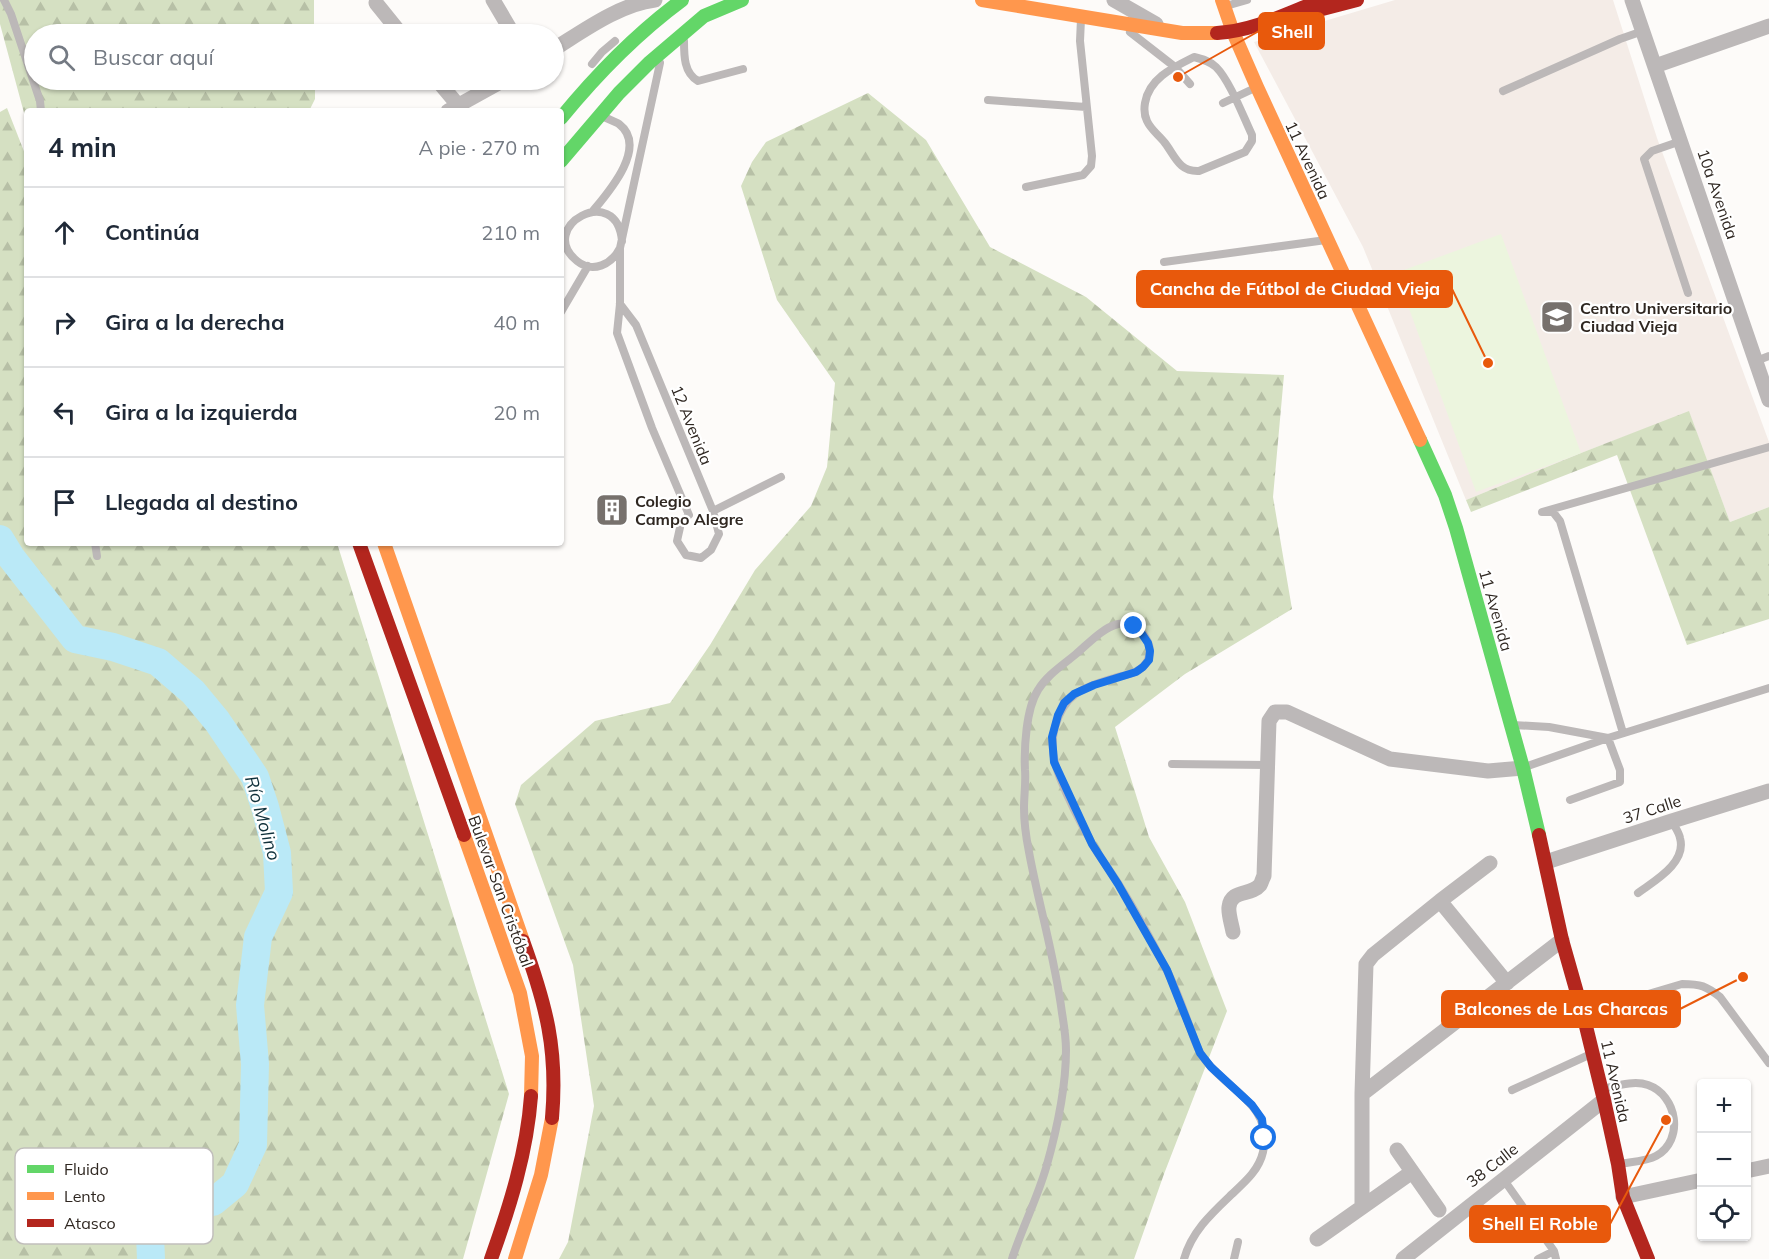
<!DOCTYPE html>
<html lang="es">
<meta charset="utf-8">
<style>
:root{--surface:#fff;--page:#f6f6f7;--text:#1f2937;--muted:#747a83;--line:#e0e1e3}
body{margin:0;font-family:Mulish,sans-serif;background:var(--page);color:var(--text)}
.controls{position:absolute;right:18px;bottom:18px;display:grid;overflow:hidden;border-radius:6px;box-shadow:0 2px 4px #0004}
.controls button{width:54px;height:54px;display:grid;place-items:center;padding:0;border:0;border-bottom:2px solid var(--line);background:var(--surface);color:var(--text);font:30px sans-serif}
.stop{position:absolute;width:18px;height:18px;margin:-14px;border:4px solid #1a73e8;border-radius:50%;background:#fff}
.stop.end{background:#1a73e8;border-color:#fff;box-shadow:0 2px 6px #0008}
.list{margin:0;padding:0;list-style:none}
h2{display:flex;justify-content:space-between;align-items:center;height:78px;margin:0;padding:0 24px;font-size:26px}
h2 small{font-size:20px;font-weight:400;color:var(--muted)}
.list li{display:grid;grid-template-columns:39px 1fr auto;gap:18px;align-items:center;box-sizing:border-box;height:90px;padding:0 24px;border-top:2px solid var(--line)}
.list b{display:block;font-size:22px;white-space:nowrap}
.list em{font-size:20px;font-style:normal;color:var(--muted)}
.icon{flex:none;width:33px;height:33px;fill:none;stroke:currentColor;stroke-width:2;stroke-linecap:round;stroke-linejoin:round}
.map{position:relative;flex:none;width:1769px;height:1259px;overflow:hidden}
.search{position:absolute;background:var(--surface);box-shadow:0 2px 4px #0004;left:24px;top:24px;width:540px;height:66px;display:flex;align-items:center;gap:15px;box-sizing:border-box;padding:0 21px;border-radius:33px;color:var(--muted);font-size:22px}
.panel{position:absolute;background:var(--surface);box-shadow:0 2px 4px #0004;left:24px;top:108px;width:540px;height:438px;border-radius:6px}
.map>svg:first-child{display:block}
.built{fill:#f4ece7}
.forest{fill:url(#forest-firs)}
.pitch{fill:#ecf5de}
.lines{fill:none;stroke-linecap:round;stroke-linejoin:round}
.river{stroke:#bae9f7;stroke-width:28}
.lane{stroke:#bcb8b8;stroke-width:8}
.street{stroke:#bcb8b8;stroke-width:15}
.fast{stroke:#63d668;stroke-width:14}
.slow{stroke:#ff974d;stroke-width:14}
.jam{stroke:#b3261e;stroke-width:14}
.route{stroke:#1a73e8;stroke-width:8}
.labels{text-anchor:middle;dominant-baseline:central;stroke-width:4.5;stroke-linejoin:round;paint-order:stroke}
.street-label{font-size:16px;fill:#2f2721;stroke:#fff}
.poi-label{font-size:16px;font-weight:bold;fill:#2f2721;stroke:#fff;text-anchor:start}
.water-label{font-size:18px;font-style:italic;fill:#10313b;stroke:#fff}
.key{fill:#fff;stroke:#c1bebc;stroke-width:1.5}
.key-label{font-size:16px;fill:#2f2721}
.leader{fill:none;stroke:#e8590c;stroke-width:2}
.callout-dot{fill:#e8590c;stroke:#fff;stroke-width:2}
.callout{fill:#e8590c;stroke:#e8590c;stroke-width:2}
.callout-label{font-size:18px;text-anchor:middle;font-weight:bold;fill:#fff}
</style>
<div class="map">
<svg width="1769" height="1259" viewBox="0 0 1769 1259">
<defs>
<pattern id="forest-firs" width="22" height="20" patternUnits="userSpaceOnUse" patternTransform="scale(1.5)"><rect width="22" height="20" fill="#d5e0c2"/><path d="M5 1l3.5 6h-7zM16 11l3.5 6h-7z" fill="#b7c0a6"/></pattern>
</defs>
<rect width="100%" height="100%" fill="#fdfbf9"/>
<!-- built -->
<path class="built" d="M1395 0H1613L1657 138 1769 442V507L1730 522 1689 412 1581 453 1466 500 1363 247 1254 42Z"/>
<!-- forest -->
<path class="forest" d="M0 0H314V34H34V80H315V99L309 111H27V124L0 24Z
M868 93 926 140 990 247 1086 297 1177 371 1284 375 1273 497 1292 609 1185 674 1115 727 1149 837 1185 902 1227 1011 1164 1174 1134 1259H559L568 1242 594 1106 573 965 515 804 521 785 595 721 670 703 710 645 755 570 811 506 827 467 835 383 777 300 741 186 752 162 766 142Z
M7 108 27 159V543H337L509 1094 463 1259H0V112Z
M1689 411 1730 522 1769 507V619L1687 645 1617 455 1471 512 1466 500 1581 453Z"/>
<!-- pitch -->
<path class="pitch" d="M1501 234 1581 453 1476 492 1396 273Z"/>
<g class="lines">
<!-- river -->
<path class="river" d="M0 539 11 557 75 639 113 647 158 662 193 692 217 721 255 777 265 807 277 853 279 892 258 937 250 1005 255 1064 253 1145 235 1184 213 1202 168 1203 150 1235 151 1259"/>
<!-- lane -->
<path class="lane" d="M4 0 11 14 40 101 41 111
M1226 6 1247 0
M1130 32 1175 67 1190 84
M684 41C684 56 684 73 698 81L743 69
M1194 57C1202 59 1210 61 1216 67 1230 81 1243 116 1252 135V141L1245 152 1199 171C1179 172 1175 156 1165 143 1159 135 1151 130 1147 121 1144 115 1144 109 1145 103 1149 78 1174 67 1194 57Z
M592 64 602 52 615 41
M1503 91 1620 39 1643 31
M988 100 1086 107
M1223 103 1255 88
M1681 141 1652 151 1644 159 1688 293
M1026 187 1083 175 1091 166 1092 156 1080 41 1081 19
M592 212C607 194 649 147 619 124 615 121 607 119 602 116
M622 241C617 181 535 227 577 261 593 274 612 264 620 248L660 63
M1164 262 1326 240
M620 304 636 325 713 511 719 534 711 550 701 558 686 555 677 541 681 523 689 515 652 428 617 333 620 304V248
M561 312 588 266
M1756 361 1769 356
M713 511 781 477
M95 543 97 556
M1513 725 1549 727 1608 738 1620 770V782L1570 800
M1623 733 1560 521 1553 512H1542L1769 447
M1172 764 1267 765
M1525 767 1608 738 1769 688
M1638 893C1654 881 1687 863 1680 838 1679 832 1674 826 1672 821
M1584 1013 1682 984C1701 984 1706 986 1720 997L1769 1063
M1602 1089C1616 1086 1634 1080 1648 1085 1677 1095 1685 1140 1656 1156 1647 1161 1631 1162 1620 1164
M1512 1090 1591 1054
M1504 1180 1554 1251 1556 1259
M1012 1259C1022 1228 1037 1199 1046 1168 1056 1133 1066 1087 1066 1050 1066 1038 1064 1025 1062 1013 1055 958 1039 906 1029 852 1026 837 1024 822 1024 808 1024 795 1026 783 1025 770 1024 748 1026 709 1038 690 1047 675 1063 665 1076 654 1088 644 1102 628 1118 624 1131 621 1143 630 1148 642 1153 654 1147 667 1135 672 1129 675 1120 676 1114 678 1082 687 1064 695 1055 727 1050 745 1053 761 1060 778 1069 801 1081 824 1093 845 1100 858 1110 870 1118 883 1135 910 1151 939 1165 967 1176 987 1183 1009 1191 1030 1194 1039 1197 1049 1203 1057 1225 1090 1274 1103 1263 1152 1259 1170 1245 1182 1232 1194 1212 1213 1192 1231 1184 1259
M1234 1259 1238 1242
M1538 1259 1554 1251"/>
<!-- street -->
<path class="street" d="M493 0 513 34
M1114 0 1156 24
M1632 0 1769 400
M376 3 401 34
M554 49C583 31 620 4 655 0
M1655 66 1769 26
M437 80 458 105
M448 111 504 80
M1546 862 1672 821 1769 791
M1440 901 1507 983
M1233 932C1232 925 1228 914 1229 907 1231 889 1251 896 1260 885 1262 882 1262 879 1264 876L1269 721 1275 712H1287L1390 759 1488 771 1523 768
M1362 1094 1562 940
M1397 1150 1439 1210
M1746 1171 1769 1166
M1623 1197 1702 1180
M1362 1206V1094L1366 964 1373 955 1440 901 1490 863
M1317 1239 1412 1172
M1403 1259 1604 1100"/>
<!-- fast -->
<path class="fast" d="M561 118C597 74 636 34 682 0
M561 161 619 93 650 62 704 16 742 0
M1420 440 1445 495 1456 528 1523 768 1539 835"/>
<!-- slow -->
<path class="slow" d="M982 0 1182 33H1217
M1222 0 1233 32 1257 87 1420 440
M384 543 523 941
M464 835 520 993 532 1056 531 1096
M515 1259 541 1175 552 1118"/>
<!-- jam -->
<path class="jam" d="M1307 13 1357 0
M1217 33C1254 31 1288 13 1322 0
M359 543 464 835
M1539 835 1562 940 1583 1014 1604 1100 1618 1164 1623 1197 1648 1259
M523 941C546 1005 558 1049 552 1118
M491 1259C510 1206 527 1152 531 1096"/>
</g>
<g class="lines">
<!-- route -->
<path class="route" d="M1134 626 1140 631 1148 643 1150 651 1149 660 1143 667 1136 672 1094 685 1074 694 1064 703 1058 715 1052 737 1054 762 1092 844 1118 884 1167 970 1200 1053 1211 1067 1252 1105 1262 1119 1264 1138"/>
</g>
<!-- icons -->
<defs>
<g id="university-square" transform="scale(1.725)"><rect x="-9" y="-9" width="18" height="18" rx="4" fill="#77716d" stroke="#fff"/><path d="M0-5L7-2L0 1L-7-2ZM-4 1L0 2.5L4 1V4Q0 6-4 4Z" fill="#fff"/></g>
<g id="building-square" transform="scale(1.725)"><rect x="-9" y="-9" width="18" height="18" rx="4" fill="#77716d" stroke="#fff"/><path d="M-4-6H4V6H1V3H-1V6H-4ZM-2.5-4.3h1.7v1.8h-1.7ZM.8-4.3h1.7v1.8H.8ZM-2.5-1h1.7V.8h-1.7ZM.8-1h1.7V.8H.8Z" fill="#fff"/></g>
</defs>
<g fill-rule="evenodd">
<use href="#university-square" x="1557" y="317"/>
<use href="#building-square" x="612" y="510"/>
</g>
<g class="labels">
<!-- street labels -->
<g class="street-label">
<text transform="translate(1308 160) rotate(65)">11 Avenida</text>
<text transform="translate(1718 194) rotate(71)">10a Avenida</text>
<text transform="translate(692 425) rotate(68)">12 Avenida</text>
<text transform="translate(1496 610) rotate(74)">11 Avenida</text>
<text transform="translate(1652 809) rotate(-18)">37 Calle</text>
<text transform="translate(501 891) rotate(70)">Bulevar San Cristóbal</text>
<text transform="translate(1616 1081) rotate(77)">11 Avenida</text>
<text transform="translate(1492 1165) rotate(-38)">38 Calle</text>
</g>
<!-- poi labels -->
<g class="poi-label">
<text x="1580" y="308">Centro Universitario<tspan x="1580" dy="18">Ciudad Vieja</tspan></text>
<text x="635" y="501">Colegio<tspan x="635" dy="18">Campo Alegre</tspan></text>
</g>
<!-- water labels -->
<g class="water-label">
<text transform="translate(263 818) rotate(74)">Río Molino</text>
</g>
</g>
<!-- legend -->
<rect x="15" y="1148" width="198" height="96" rx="9" class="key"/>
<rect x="27" y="1165" width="27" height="8" fill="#63d668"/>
<rect x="27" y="1192" width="27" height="8" fill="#ff974d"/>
<rect x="27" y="1219" width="27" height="8" fill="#b3261e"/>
<g class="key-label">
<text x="64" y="1175">Fluido</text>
<text x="64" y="1202">Lento</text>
<text x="64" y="1229">Atasco</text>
</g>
<!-- callouts -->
<path class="leader" d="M1178 77L1259 31M1488 363L1452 289M1743 977L1680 1009M1666 1120L1610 1224"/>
<g class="callout-dot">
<circle cx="1178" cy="77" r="6"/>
<circle cx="1488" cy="363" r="6"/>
<circle cx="1743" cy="977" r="6"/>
<circle cx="1666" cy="1120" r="6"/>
</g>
<g class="callout">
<rect x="1259" y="13" width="65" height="36" rx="6"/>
<rect x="1137" y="271" width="315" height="36" rx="6"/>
<rect x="1442" y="991" width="238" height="36" rx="6"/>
<rect x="1470" y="1206" width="140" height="36" rx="6"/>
</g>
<g class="callout-label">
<text x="1292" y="38">Shell</text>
<text x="1295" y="295">Cancha de Fútbol de Ciudad Vieja</text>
<text x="1561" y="1015">Balcones de Las Charcas</text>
<text x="1540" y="1230">Shell El Roble</text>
</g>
</svg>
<div class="controls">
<button>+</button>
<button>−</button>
<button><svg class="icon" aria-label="locate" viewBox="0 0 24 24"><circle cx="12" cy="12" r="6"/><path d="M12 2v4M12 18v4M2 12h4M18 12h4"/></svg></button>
</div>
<div class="stop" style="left:1264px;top:1138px"></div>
<div class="stop end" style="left:1134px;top:626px"></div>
<div class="search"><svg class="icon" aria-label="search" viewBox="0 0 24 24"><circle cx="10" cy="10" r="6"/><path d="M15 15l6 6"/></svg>Buscar aquí</div>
<section class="panel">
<h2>4 min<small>A pie · 270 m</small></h2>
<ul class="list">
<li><svg class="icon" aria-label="ahead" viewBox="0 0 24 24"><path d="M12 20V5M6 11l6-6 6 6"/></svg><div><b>Continúa</b></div><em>210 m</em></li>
<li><svg class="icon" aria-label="right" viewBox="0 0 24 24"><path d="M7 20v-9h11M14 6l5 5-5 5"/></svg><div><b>Gira a la derecha</b></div><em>40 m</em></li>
<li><svg class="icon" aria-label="left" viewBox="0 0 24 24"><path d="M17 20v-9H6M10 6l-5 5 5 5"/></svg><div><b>Gira a la izquierda</b></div><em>20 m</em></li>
<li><svg class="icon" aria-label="arrive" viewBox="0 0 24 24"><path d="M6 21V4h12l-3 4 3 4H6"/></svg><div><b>Llegada al destino</b></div></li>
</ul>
</section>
</div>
